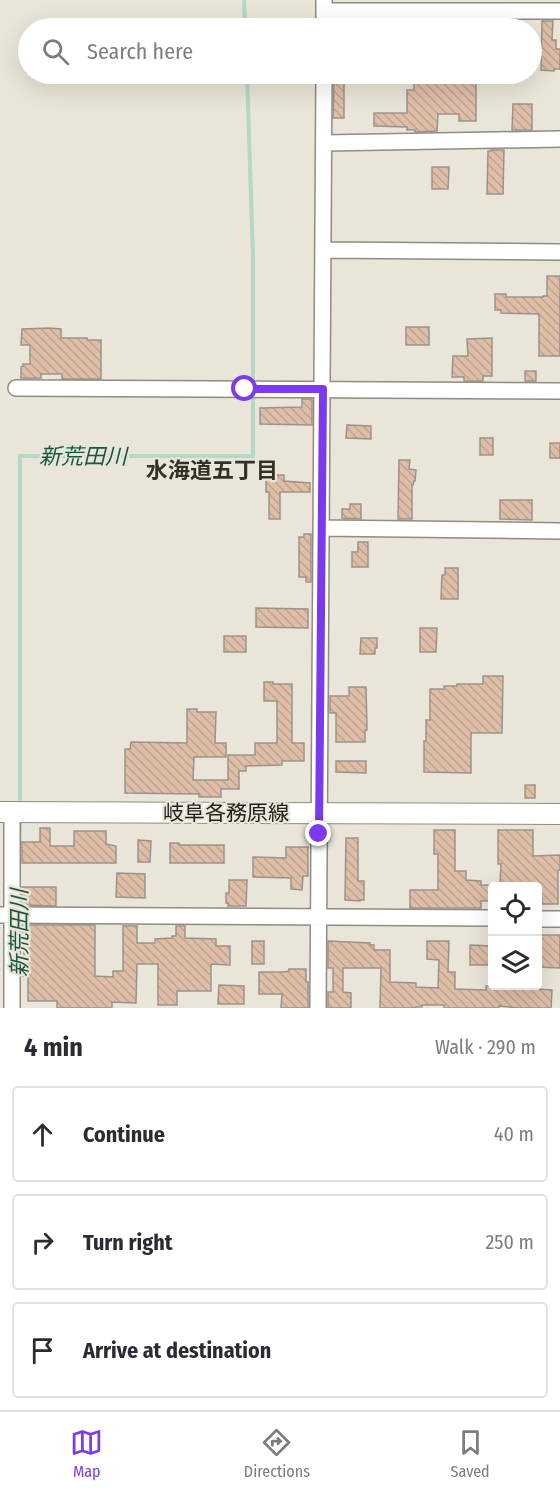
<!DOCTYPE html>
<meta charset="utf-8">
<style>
:root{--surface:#fff;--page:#f7f7f7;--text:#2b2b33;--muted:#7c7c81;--line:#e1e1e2;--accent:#7c3aed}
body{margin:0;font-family:"Fira Sans Condensed","Noto Sans JP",sans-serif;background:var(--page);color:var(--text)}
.controls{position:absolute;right:18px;bottom:18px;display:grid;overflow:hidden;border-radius:6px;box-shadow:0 6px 24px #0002}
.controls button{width:54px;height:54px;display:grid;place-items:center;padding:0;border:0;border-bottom:2px solid var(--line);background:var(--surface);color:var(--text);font:30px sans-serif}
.stop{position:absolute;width:18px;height:18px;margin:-14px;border:4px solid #7c3aed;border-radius:50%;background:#fff}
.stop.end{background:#7c3aed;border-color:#fff;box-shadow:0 2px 6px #0008}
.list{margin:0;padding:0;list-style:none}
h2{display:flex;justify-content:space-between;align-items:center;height:78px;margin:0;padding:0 24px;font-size:26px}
h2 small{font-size:20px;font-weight:400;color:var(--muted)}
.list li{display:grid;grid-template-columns:39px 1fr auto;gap:18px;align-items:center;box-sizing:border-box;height:96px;margin:0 12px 12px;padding:0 12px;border:2px solid var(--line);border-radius:6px}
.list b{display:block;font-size:22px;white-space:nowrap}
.list em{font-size:20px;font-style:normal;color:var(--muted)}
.icon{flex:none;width:33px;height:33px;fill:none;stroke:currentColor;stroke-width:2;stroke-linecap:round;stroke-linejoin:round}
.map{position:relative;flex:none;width:560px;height:1008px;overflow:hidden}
.search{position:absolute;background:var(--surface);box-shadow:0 6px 24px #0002;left:18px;right:18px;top:18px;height:66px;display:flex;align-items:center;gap:15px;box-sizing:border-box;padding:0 21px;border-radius:33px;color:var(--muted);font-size:22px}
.sheet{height:402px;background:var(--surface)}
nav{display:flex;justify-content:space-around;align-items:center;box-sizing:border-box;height:84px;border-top:2px solid var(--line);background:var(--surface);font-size:16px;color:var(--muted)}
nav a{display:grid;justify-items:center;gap:3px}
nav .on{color:var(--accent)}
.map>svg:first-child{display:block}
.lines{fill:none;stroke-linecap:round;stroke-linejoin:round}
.stream{stroke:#b3d8c3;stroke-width:4}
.building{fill:url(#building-back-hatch);stroke:#9d928a;stroke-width:1.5}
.minor-casing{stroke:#908c81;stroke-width:18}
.major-casing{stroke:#908c81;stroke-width:22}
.minor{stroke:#fff;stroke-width:15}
.major{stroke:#fff;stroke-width:20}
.route{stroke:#7c3aed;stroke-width:8}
.labels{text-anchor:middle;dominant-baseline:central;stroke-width:4.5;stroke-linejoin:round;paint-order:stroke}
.street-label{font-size:21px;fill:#21201b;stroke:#e9e5d8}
.water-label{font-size:22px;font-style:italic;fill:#19583d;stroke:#e9e5d8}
.neighbourhood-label{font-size:22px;font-weight:bold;fill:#333026;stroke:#e9e5d8}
</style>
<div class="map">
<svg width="560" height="1008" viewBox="0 0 560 1008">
<defs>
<pattern id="building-back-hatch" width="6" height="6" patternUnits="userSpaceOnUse" patternTransform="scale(1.5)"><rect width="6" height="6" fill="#dfbea8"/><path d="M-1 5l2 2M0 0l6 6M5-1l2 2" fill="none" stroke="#bfa390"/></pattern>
</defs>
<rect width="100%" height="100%" fill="#e9e5d8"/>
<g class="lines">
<!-- stream -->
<path class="stream" d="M244 0 245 28
M247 74 253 257V385
M20 801V456H253V392
M19 860 20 823"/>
</g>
<!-- building -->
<path class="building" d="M542 21H553L552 40H556V49H560V69H554V71L541 70Z
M476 78V121H459V114H438L437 131 415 132V130H407V127L374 126V113H407V90H414V79Z
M334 81H344V118H333Z
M513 104H532V130H512Z
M491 150H504L503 194H487L488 151H491Z
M432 167H449L448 189H432Z
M547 276H560V356H539V314L501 313V310H495V294H506V297H543V296H547Z
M406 327H429V345H406Z
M49 328 61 329V338H87V340H101V379H62V374H41V378H21V367L23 366V364H30V345H21L22 329Z
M492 338V376H483V381H464V377H452L453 356H468L467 339Z
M525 371H536V381H525Z
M302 399H312V425L260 424V408L302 407Z
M347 425 371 426V439L346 438Z
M480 438H493V455H480Z
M550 443H560V458H550Z
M399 460H410L409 469 416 470 415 481H414L413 485H412V519H398Z
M266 475H284V481L310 483V492H280V519H269V492H266Z
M500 500H532V520L500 519Z
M350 504H361V519L342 518V509H350Z
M304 534H311V582H306V577H299V537H304Z
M358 542H368V567H352V552H358Z
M445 568H458V599H441L442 575H445Z
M256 608 308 609V628L256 627Z
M420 628H437L436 652H420Z
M224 636H246V652H224Z
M361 638H377V648H375V654H360Z
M483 676H503L502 733H471V773L424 772V741H426V720H430V689H444V686H457V684H483Z
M264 682H273V684H292V743H304V761H282V765L246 766V771H239V789H221V797H199V794L125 793V749H130L131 742 187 743V709H197V712H216L215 743H226V757H194L193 780H228V755H255V743H277V701H264Z
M349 687H366L367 730H365V742H336V713H330V696H349Z
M336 761H366V773L336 772Z
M525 785H535V798H525Z
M40 828H50V846H74V831H106V844L116 846V863H22V842H40Z
M434 830H455V871H466V880L481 881V885H492V901H481V908H410V890H438V854H434Z
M498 830H533V856L560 855V870H558V904H542V898H537V886H500L501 864H498Z
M346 838H358V881H364V900H360V901L345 900Z
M138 840 151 841 150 862H138Z
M170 843H179V845H224V863H170Z
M286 847H308V876H303L302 890 291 889V878L253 877V857L286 858Z
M117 873 145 874V898L116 897Z
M229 880H247L246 906H228V903H226V893H229Z
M22 887H56V906L22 905Z
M22 925H95V976L113 977V971H123V926H137V943H155V939L172 938V936H176V926H185V938L216 939V946H230V965L211 964V991H177V1005H158V964H137L136 1003 112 1002V1008H57V1001H28V976H22V967H24V941H22Z
M537 935H560V968L537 967Z
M252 941H264V964H252Z
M328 941 370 943V945H374V950H390V982L416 983V987L438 988 439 960 427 959V941H449L448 972H455V989L486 990V986H491L552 990 551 1008H519L499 1006V1008H444V1005H422V1007H416V1008H380L381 968H343V992L351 993V1008H328V992H333V968H328Z
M470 945 492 946V965H470Z
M289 969H306V982H308V1008H281L282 994H259V972H283L289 971Z
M219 985 244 986V1004H218Z"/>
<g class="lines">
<!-- minor casing -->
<g class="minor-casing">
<path id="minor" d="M324 0V28
M324 11H560
M324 143 560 139
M323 250 560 252
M16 388 560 391
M322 528 560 531
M0 915 492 918
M538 919H560
M12 1008V812
M318 1008 324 74"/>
</g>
<!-- major casing -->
<g class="major-casing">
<path id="major" d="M0 812 560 814"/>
</g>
<!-- minor -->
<use href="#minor" class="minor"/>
<!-- major -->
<use href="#major" class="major"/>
</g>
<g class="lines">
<!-- route -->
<path class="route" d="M245 389H323L319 834"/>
</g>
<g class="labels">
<!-- street labels -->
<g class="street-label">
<text x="226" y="813">岐阜各務原線</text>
</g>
<!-- water labels -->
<g class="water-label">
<text x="83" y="456">新荒田川</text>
<text transform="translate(19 933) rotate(-90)">新荒田川</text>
</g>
<!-- neighbourhood labels -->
<g class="neighbourhood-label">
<text x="212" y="470">水海道五丁目</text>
</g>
</g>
</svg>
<div class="controls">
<button><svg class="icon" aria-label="locate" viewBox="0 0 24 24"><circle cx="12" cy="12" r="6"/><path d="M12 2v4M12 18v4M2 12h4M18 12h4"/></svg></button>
<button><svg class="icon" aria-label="layers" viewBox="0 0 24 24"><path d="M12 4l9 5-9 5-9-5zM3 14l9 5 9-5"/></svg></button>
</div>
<div class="stop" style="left:245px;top:389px"></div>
<div class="stop end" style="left:319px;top:834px"></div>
<div class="search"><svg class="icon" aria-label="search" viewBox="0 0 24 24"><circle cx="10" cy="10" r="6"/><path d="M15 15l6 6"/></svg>Search here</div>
</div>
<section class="sheet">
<h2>4 min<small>Walk · 290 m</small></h2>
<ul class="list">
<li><svg class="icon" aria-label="ahead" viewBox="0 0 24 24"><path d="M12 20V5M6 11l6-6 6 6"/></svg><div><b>Continue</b></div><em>40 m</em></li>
<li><svg class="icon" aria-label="right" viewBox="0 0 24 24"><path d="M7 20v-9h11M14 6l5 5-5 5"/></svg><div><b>Turn right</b></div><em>250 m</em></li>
<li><svg class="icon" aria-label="arrive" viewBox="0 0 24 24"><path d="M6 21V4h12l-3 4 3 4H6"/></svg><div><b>Arrive at destination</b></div></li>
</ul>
</section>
<nav>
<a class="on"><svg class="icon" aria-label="map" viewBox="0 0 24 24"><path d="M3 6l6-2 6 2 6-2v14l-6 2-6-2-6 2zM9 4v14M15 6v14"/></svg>Map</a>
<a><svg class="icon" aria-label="directions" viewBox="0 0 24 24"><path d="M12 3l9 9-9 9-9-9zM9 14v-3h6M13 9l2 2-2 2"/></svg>Directions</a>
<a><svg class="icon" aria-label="saved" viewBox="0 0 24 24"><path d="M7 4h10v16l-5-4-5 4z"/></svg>Saved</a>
</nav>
